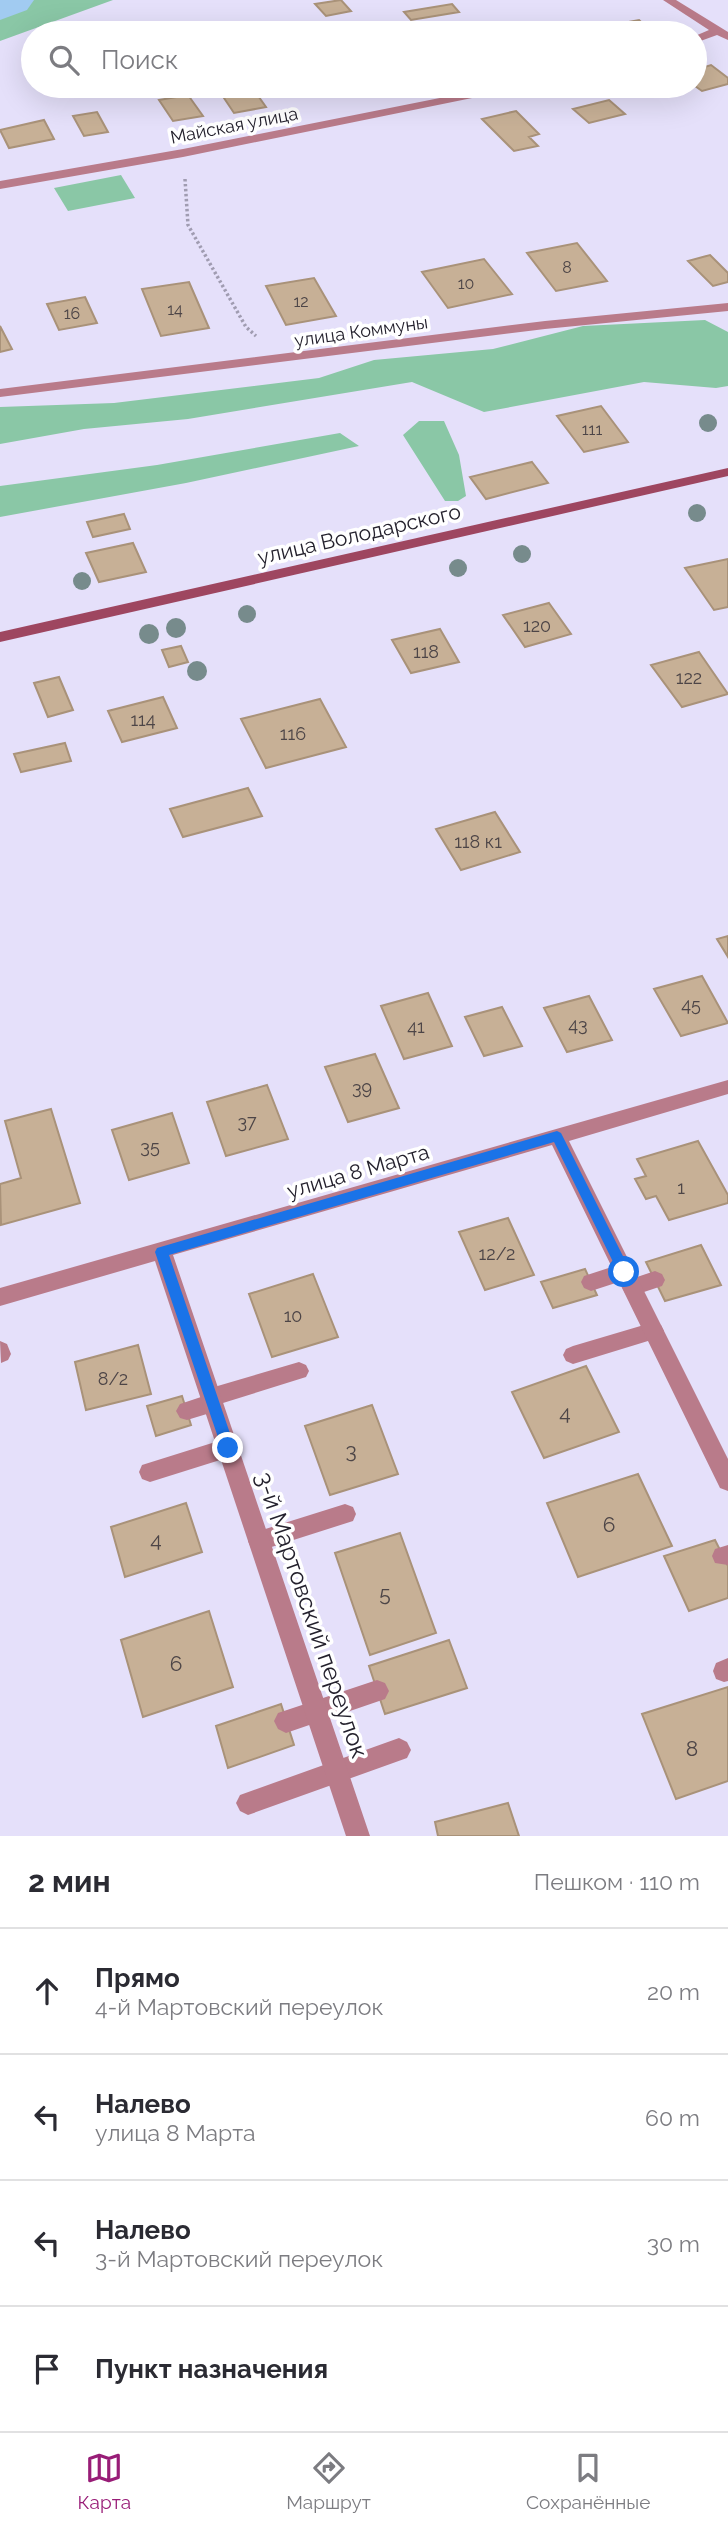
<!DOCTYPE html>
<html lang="ru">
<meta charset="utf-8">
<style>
:root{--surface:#fff;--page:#f7f7f7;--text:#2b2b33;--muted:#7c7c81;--line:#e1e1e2;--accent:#981d77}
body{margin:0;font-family:Raleway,sans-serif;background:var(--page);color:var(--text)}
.stop{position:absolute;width:21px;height:21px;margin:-16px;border:5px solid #1a73e8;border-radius:50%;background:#fff}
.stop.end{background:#1a73e8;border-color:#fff;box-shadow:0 2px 7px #0008}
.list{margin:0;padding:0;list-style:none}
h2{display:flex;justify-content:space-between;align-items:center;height:91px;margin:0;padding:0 28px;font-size:30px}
h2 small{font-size:23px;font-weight:400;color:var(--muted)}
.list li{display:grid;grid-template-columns:46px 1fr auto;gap:21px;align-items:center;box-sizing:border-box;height:126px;padding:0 28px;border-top:2px solid var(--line)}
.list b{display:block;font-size:26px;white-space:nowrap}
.list p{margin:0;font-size:23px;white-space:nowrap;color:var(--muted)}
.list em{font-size:23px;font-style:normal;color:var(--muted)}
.icon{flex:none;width:38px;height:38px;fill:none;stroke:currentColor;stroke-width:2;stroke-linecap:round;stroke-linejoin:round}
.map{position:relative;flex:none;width:728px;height:1836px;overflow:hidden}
.search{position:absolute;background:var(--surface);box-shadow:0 7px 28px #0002;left:21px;right:21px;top:21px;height:77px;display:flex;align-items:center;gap:18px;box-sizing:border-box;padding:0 24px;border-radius:38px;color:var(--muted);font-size:26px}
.sheet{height:595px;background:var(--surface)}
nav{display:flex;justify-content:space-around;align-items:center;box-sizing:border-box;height:98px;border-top:2px solid var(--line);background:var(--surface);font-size:19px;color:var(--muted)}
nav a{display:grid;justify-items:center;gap:4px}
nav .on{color:var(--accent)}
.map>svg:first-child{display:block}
.green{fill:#8ac7a6}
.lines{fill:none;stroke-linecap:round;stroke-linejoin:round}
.river{fill:#a1cbf1;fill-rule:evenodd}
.building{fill:#c7b096;stroke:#a99279;stroke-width:2}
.path{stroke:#a09cb1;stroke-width:3.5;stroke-dasharray:2.5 2.5;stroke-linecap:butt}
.lane{fill:#b97b8a;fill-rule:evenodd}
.street{fill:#b97b8a;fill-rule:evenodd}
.secondary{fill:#9e4660;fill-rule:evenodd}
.tree{fill:#778b8c}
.route{fill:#1a73e8}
.labels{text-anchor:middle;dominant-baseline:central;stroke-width:7;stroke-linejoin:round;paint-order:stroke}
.far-number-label{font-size:16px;fill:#4d4547}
.far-street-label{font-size:18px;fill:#24212d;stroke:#fff}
.number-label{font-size:18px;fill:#4d4547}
.street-label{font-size:21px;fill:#24212d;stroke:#fff}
.near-number-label{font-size:21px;fill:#4d4547}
.near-street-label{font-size:24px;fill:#24212d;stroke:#fff}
</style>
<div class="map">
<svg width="728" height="1836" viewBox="0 0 728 1836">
<rect width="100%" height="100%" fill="#e5e0fa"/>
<!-- green -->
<path class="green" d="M0 0H113L0 41Z
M121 175 135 198 68 211 54 188Z
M705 320 728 332V386L716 388 644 382 484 412 412 382 188 419 84 429 0 444V407L114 403 319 378 374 360 493 349 583 326Z
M419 421H444L459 455 466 496 458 501H445L403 435Z
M340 433 359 446 186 483 0 517V486L157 465Z"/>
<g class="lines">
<!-- river -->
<path class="river" d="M0 0H34L27 10 0 20Z"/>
</g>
<!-- building -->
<path class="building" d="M341 0 351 11 326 16 315 4Z
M452 4 459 12 411 20 404 12Z
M639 20 652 33H608L602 27Z
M568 25 576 33H541L538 30Z
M711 65 728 78V84L702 91 695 86V70Z
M356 86H397L361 92Z
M254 90 266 107 234 113 222 95Z
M188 95 203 116 173 121 159 100Z
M609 100 625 114 589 123 573 109Z
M516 111 539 134 529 137 538 146 514 151 482 119Z
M97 112 108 132 84 136 73 116Z
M44 120 54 139 9 148 0 130Z
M577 243 607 281 556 291 527 253Z
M710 255 728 273V282L713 286 688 261Z
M484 259 512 294 448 308 422 272Z
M314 278 336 316 286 325 266 286Z
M189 282 209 328 161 336 142 289Z
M85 297 97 323 59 330 47 304Z
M0 327V326L12 349 0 352Z
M601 406 628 442 584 452 557 416Z
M532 462 548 483 486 499 470 477Z
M124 514 130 529 93 537 87 522Z
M133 543 146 572 99 582 86 553Z
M728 559V607L714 610 685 568Z
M549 603 571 634 525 647 503 615Z
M440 629 459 662 411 673 392 640Z
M181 646 188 662 169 667 162 650Z
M699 652 728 694 682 707 651 665Z
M59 677 73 710 48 717 34 683Z
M163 697 177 728 122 742 108 711Z
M320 699 346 747 266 768 241 719Z
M65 743 71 761 21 772 14 754Z
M248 788 262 816 183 837 170 809Z
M495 812 520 852 461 870 436 829Z
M728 936V957L717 939Z
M702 976 728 1023 681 1036 654 989Z
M428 993 452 1046 404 1059 381 1006Z
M589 996 612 1040 567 1052 544 1008Z
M502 1007 522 1046 484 1056 465 1017Z
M375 1054 399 1108 348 1122 325 1067Z
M267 1085 288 1139 226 1156 207 1102Z
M51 1109 80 1203 1 1225 0 1184 21 1178 5 1121Z
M172 1113 189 1163 129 1180 112 1130Z
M698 1141 728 1195V1203L669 1220 656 1196 646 1199 635 1179 646 1176 637 1159Z
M508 1218 534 1275 485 1290 459 1232Z
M701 1245 721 1285 665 1301 646 1262Z
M585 1269 597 1295 553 1308 541 1282Z
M313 1274 338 1337 272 1357 249 1294Z
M138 1345 151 1394 86 1410 75 1362Z
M586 1366 619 1432 544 1458 512 1392Z
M182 1396 191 1425 156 1436 147 1406Z
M372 1405 398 1474 330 1495 305 1426Z
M638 1474 672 1546 578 1577 547 1503Z
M186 1503 202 1552 125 1577 111 1527Z
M400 1533 436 1633 370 1655 335 1553Z
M715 1540 728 1566V1598L689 1611 664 1556Z
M209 1611 233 1687 143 1717 121 1640Z
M449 1640 467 1688 385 1714 369 1666Z
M728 1687V1781L676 1799 642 1714Z
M281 1704 294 1745 228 1768 216 1726Z
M508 1803 519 1836H438L435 1822Z"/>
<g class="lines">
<!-- path -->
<path class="path" d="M185 179 188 225 246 327 256 336"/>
<!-- lane -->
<path class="lane" d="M624 1263 631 1266 634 1272 631 1278 591 1291 584 1288 581 1282 584 1276Z
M655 1271 662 1274 665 1280 662 1286 632 1296 625 1293 622 1287 625 1281Z
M654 1322 661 1325 664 1331 661 1337 573 1364 566 1361 563 1355 566 1349 573 1346Z
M0 1341 7 1344 11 1354 8 1360 1 1363Z
M299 1362 306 1365 309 1371 306 1377 223 1403 220 1410 187 1420 180 1418 176 1411 180 1404 201 1397 204 1390Z
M228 1438 236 1441 239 1448 236 1455 150 1482 142 1479 139 1472 142 1465Z
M345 1504 353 1507 356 1514 353 1521 259 1551 251 1548 248 1541 251 1534 259 1531Z
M728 1545V1565L715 1563 712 1556 715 1549Z
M728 1658V1681L724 1682 716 1679 713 1671 716 1663Z
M377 1680 385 1683 389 1691 385 1699 286 1733 278 1729 274 1721 278 1713Z
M399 1738 407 1742 411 1750 407 1758 248 1815 240 1811 236 1803 240 1795Z"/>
<!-- street -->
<path class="street" d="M663 0H676L728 32V40L717 35 695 43V36L709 30Z
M500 86H522L516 89 183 157 0 189V181L183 149Z
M728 303V311L545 329 0 397V389L545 321Z
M728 1080V1094L569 1141 728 1459V1491L720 1488 552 1145 173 1255 370 1836H346L155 1261 0 1306V1288Z"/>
<!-- secondary -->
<path class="secondary" d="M728 468V476L0 642V632Z"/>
</g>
<!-- trees -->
<g class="tree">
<circle cx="708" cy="423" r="9"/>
<circle cx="697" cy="513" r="9"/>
<circle cx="522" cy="554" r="9"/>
<circle cx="458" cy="568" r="9"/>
<circle cx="82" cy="581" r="9"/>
<circle cx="247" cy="614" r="9"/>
<circle cx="176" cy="628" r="10"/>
<circle cx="149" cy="634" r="10"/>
<circle cx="197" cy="671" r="10"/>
</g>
<!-- route -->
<path class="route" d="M557 1131 561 1133 629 1268V1276H620L554 1142 169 1255 235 1448 228 1454 223 1452 155 1252 157 1248Z"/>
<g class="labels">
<!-- far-number labels -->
<g class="far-number-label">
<text x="567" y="267">8</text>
<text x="466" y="283">10</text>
<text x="301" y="301">12</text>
<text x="175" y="309">14</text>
<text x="72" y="313">16</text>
<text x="592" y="429">111</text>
</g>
<!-- far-street labels -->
<g class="far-street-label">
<text transform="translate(234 125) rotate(-11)">Майская улица</text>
<text transform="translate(361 331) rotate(-8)">улица Коммуны</text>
</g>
<!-- number labels -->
<g class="number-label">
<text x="537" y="625">120</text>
<text x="426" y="651">118</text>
<text x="689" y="677">122</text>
<text x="143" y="719">114</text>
<text x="293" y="733">116</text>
<text x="478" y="841">118 к1</text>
<text x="691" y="1004">45</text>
<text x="578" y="1024">43</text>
<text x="416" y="1026">41</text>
<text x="362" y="1087">39</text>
<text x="247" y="1121">37</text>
<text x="150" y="1146">35</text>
<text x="681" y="1187">1</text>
<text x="497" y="1253">12/2</text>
<text x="293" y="1315">10</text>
<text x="113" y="1378">8/2</text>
</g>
<!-- street labels -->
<g class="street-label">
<text transform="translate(359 534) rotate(-13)">улица Володарского</text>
<text transform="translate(358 1171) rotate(-16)">улица 8 Марта</text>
</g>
<!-- near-number labels -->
<g class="near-number-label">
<text x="565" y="1412">4</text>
<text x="351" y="1450">3</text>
<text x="609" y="1524">6</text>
<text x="156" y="1539">4</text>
<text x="385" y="1593">5</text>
<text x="176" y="1663">6</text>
<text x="692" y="1748">8</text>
</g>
<!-- near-street labels -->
<g class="near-street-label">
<text transform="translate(312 1615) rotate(71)">3-й Мартовский переулок</text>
</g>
</g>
</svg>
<div class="stop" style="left:624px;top:1272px"></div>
<div class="stop end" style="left:228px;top:1448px"></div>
<div class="search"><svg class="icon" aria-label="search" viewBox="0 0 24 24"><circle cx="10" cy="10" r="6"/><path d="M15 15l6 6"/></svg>Поиск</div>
</div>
<section class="sheet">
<h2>2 мин<small>Пешком · 110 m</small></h2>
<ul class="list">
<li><svg class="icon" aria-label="ahead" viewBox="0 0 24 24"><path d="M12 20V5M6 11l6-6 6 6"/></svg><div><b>Прямо</b><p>4-й Мартовский переулок</p></div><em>20 m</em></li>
<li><svg class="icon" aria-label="left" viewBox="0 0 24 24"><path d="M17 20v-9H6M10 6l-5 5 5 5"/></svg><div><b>Налево</b><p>улица 8 Марта</p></div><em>60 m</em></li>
<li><svg class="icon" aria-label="left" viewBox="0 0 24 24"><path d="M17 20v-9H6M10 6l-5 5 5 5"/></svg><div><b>Налево</b><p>3-й Мартовский переулок</p></div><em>30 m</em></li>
<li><svg class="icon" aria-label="arrive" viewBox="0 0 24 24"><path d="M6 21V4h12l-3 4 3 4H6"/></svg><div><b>Пункт назначения</b></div></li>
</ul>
</section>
<nav>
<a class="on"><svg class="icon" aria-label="map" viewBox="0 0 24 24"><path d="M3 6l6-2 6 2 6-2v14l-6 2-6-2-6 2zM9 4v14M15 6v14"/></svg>Карта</a>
<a><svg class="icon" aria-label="directions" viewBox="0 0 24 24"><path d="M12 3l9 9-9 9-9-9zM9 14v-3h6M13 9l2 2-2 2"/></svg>Маршрут</a>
<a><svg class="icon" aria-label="saved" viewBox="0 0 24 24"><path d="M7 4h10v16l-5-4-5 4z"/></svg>Сохранённые</a>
</nav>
